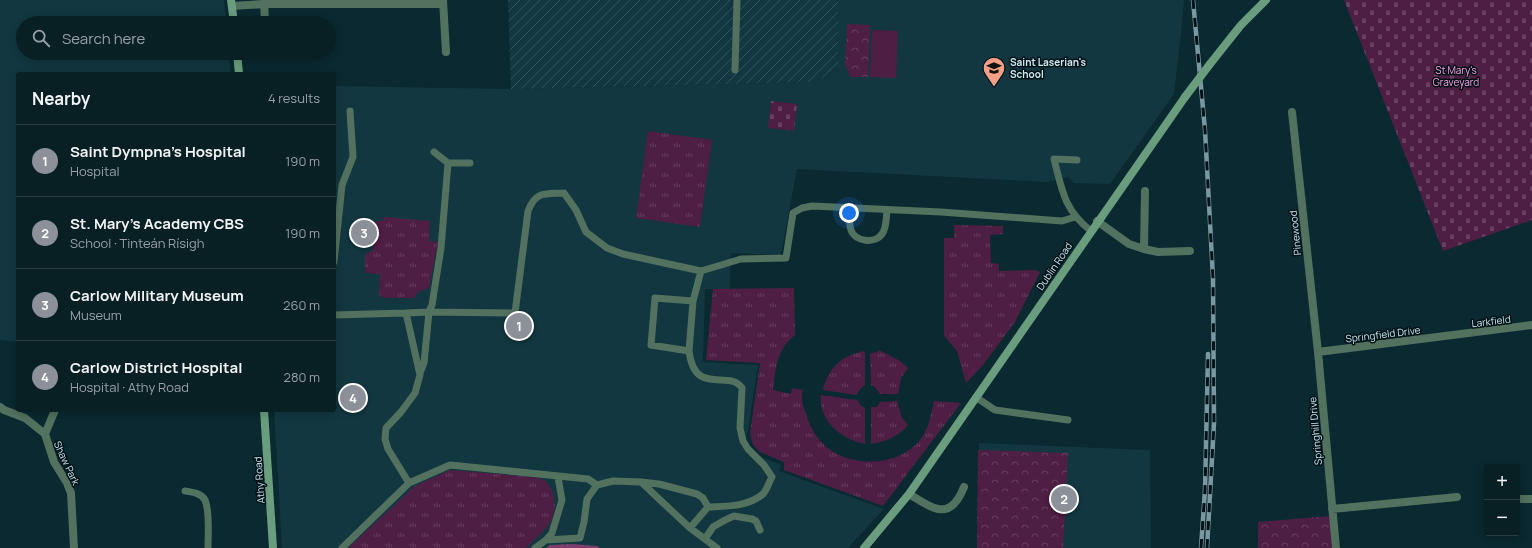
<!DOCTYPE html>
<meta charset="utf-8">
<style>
:root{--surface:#081f24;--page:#11272c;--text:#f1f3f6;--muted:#98a2a6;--line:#293d41;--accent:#8c9099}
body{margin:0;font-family:Manrope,sans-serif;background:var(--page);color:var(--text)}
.controls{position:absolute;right:12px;bottom:12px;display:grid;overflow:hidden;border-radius:4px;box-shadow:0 2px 10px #0003}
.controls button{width:36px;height:36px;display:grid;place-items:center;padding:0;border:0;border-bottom:1px solid var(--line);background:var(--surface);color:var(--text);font:20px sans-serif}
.you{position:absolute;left:849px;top:213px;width:14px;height:14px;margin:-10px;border:3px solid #fff;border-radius:50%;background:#1a73e8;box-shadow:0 0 0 6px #1a73e833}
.badge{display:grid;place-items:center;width:26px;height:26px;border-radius:50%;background:var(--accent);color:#fff;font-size:13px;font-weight:700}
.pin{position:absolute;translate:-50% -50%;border:2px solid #fff;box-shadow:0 1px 4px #0006}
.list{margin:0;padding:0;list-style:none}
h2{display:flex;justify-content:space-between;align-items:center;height:52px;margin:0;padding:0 16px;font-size:17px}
h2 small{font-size:13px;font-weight:400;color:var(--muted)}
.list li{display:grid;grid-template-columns:26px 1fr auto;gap:12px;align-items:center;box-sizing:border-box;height:72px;padding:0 16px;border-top:1px solid var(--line)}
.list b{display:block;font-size:15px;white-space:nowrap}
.list p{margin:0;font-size:13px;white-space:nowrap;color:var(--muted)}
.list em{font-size:13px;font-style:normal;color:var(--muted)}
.icon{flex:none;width:22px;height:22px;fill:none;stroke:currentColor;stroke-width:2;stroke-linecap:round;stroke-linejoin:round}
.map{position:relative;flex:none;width:1532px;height:548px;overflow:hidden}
.search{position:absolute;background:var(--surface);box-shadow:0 2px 10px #0003;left:16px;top:16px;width:320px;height:44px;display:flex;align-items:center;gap:10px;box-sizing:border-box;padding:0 14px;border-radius:22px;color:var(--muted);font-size:15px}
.panel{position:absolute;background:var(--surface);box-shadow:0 2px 10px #0003;left:16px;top:72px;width:320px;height:340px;border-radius:4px}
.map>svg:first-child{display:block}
.built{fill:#123740}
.industrial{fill:url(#industrial-furrows)}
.grass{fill:url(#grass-tufts)}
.forest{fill:url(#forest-crowns)}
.cemetery{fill:url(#cemetery-stones)}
.park{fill:url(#park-crowns)}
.pitch{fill:#4f1e44}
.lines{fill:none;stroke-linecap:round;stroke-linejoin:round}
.lane{stroke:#52715e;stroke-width:7}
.street{stroke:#52715e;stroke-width:8}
.secondary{stroke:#6a9d7e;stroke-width:8}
.rail-casing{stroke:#7b98a0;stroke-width:4.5}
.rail{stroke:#001116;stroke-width:3;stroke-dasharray:9;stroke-linecap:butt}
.secondary-bridge{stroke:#6a9d7e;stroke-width:8}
.labels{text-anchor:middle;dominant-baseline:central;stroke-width:3;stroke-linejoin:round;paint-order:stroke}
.poi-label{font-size:10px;font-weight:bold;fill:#cde9f1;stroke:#001116;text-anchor:start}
.park-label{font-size:10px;fill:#fda2e5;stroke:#001116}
.street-label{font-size:10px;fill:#cde9f1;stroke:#001116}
</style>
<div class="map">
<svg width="1532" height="548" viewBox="0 0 1532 548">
<defs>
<pattern id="industrial-furrows" width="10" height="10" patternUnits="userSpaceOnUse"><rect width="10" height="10" fill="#123740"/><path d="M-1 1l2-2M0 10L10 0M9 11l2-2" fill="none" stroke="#33545c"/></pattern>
<pattern id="grass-tufts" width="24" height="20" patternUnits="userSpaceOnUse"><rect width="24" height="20" fill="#4f1e44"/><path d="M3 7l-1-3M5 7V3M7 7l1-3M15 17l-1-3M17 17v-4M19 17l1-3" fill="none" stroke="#673f5f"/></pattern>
<pattern id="forest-crowns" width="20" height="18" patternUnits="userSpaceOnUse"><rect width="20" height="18" fill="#7b3d6c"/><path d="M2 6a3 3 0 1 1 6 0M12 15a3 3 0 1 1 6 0" fill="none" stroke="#8d5981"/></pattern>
<pattern id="cemetery-stones" width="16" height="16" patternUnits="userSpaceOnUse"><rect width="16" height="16" fill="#4f1e44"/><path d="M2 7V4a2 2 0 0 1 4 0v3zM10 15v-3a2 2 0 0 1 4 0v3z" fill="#673f5f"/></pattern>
<pattern id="park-crowns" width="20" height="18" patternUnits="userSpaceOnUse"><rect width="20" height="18" fill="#4f1e44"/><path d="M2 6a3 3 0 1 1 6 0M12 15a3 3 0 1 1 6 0" fill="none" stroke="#673f5f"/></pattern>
</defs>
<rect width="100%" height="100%" fill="#0a2930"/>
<!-- built -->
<path class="built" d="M0 0H224L226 23H23V53H229L231 74H18V342L0 340Z
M838 0H1184L1182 24 1174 94 1110 184 1074 183 1068 177 1047 182 797 169 781 255 731 253 730 289H705L703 362 758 365 746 443 755 454 781 465 779 471 884 509 848 548H282L274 410H334V86L511 89 815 82 838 69Z
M979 443 1150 450 1151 548H977Z"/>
<!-- industrial -->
<path class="industrial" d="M508 0H838V69L815 82 511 89Z"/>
<!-- grass -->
<path class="grass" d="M648 131 712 140 700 227 636 218Z
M384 217 430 221 429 241 438 242 429 288 418 292 414 298H384L379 295 380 274 365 273V255L373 250 375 221H382Z
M954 225 1003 226V234L990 235 991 263 999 264V271L1035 270 1040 272 1015 322 983 365 966 383 957 351 944 336V238H954Z
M794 288 795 335C776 350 776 368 773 390L791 394 792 388 803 390C800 398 803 406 806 414 810 428 819 443 832 451 858 468 901 465 921 439 929 428 931 414 934 401L961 403 883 506 784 470V462L760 452 753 445 750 434 760 363 706 360 713 289Z
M879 350 900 361 908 368 901 378 898 394H880L875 387 871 385 870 353 878 352Z
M864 351 865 353V385L861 388 856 395 823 390C829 367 841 356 864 351Z
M821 395 857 400 861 406 865 408V444C842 439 818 421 821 395Z
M897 401 902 418 908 425C899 436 885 442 871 444V407H877L880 402Z
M450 470 532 477C536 478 540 478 544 480 557 490 558 513 548 526 541 534 533 541 526 548H348L415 486Z"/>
<!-- forest -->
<path class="forest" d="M572 544 597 546 600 548H546L550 545Z"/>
<!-- cemetery -->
<path class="cemetery" d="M1344 0H1532V220L1443 251Z
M771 101 797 104 794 131 768 128Z"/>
<!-- park -->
<path class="park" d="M847 24 870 25 868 77H850L845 64Z
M978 450 1068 453 1063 548H977Z
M1330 516 1332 548H1258V522Z"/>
<!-- pitch -->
<path class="pitch" d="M872 30 898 31 896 78 870 77Z"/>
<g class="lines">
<!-- lane -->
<path class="lane" d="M735 70 737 0
M434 152 448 163
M1077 160 1054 159C1062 190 1064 210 1091 231
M851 208C850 215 848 223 851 230 855 242 875 244 882 234 887 227 886 218 887 210
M334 262 342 185 353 157 350 111
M693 301 701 271 741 259 786 258 793 213 802 208 812 206 941 212 1062 221 1075 217
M406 313 429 312 515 313 528 211C536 191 544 194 564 193L576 210 586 232 607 248 623 254 701 271
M334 315 406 313 420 375 415 393 401 412 386 428 385 439 388 449 409 483
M689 351 693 301 655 298 651 345 689 351C695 398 729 368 742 388L740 428 743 441 748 449 764 465 772 477C769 482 767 490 763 494 748 507 726 506 708 507L690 528
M420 373 424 363 429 312 432 305 441 248 448 163H470
M977 398 995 410 1068 420
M641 482 690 528 717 548
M185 491C192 492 201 493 205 500 210 511 208 536 208 548
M705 539 713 527 725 520 734 516 752 519 756 521 760 530
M546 540 552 533 562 500 558 477
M342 548 409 483 450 465 588 479 597 485
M535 548 546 540 580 538 584 522 587 499 597 485 613 481 641 482 659 484 697 494 703 498 708 507"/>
<!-- street -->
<path class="street" d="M264 0 265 23
M443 0 446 52
M232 6 264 4H443
M1292 112 1318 352 1336 548
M1097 221 1129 244 1144 249 1145 191
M1144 249 1158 252 1190 251
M1318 352 1532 325
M0 407 4 410 25 418 45 434 54 462 67 483 71 493 74 548
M45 434 55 410
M909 494C934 509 950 522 964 487
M1520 499H1532
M1332 509 1457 497"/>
<!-- secondary -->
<path class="secondary" d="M231 0 234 23
M237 53 239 74
M1210 64 1241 25 1266 0
M264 410 273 548
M864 548 909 494 1185 97"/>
<!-- rail casing -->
<g class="rail-casing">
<path id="rail" d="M1193 0 1205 130 1213 278 1214 423 1207 548
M1201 548 1205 490 1208 354"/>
</g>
<!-- rail -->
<use href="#rail" class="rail"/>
<!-- secondary-bridge -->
<path class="secondary-bridge" d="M1185 97 1210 64"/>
</g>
<!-- icons -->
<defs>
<g id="school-pin" transform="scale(1.15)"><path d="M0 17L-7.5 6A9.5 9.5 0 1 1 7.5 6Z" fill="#f39f86" stroke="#001116"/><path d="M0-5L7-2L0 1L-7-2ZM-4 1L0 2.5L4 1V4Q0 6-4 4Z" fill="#111"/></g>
</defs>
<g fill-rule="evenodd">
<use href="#school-pin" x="994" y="68"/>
</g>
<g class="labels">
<!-- poi labels -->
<g class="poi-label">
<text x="1010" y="62">Saint Laserian's<tspan x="1010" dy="12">School</tspan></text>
</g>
<!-- park labels -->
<g class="park-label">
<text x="1456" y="70">St Mary's<tspan x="1456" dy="12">Graveyard</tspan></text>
</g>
<!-- street labels -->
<g class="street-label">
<text transform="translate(1295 233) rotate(-96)">Pinewood</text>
<text transform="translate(1054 266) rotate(-56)">Dublin Road</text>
<text transform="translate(1491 321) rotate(-7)">Larkfield</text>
<text transform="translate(1383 334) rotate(-7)">Springfield Drive</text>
<text transform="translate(1315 431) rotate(-95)">Springhill Drive</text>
<text transform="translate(67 463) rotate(65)">Shaw Park</text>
<text transform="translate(259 480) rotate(-94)">Athy Road</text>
</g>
</g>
</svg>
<div class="controls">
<button>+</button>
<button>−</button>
</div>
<div class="you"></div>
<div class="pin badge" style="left:519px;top:326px">1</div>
<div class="pin badge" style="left:1064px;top:499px">2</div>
<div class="pin badge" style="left:364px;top:233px">3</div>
<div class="pin badge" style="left:353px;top:398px">4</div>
<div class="search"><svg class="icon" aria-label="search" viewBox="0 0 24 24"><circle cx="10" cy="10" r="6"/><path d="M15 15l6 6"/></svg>Search here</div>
<section class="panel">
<h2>Nearby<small>4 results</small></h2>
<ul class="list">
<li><span class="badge">1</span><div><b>Saint Dympna's Hospital</b><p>Hospital</p></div><em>190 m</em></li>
<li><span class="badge">2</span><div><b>St. Mary's Academy CBS</b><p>School · Tinteán Rísigh</p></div><em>190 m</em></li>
<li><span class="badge">3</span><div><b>Carlow Military Museum</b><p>Museum</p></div><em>260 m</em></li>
<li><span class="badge">4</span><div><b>Carlow District Hospital</b><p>Hospital · Athy Road</p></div><em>280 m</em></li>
</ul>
</section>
</div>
